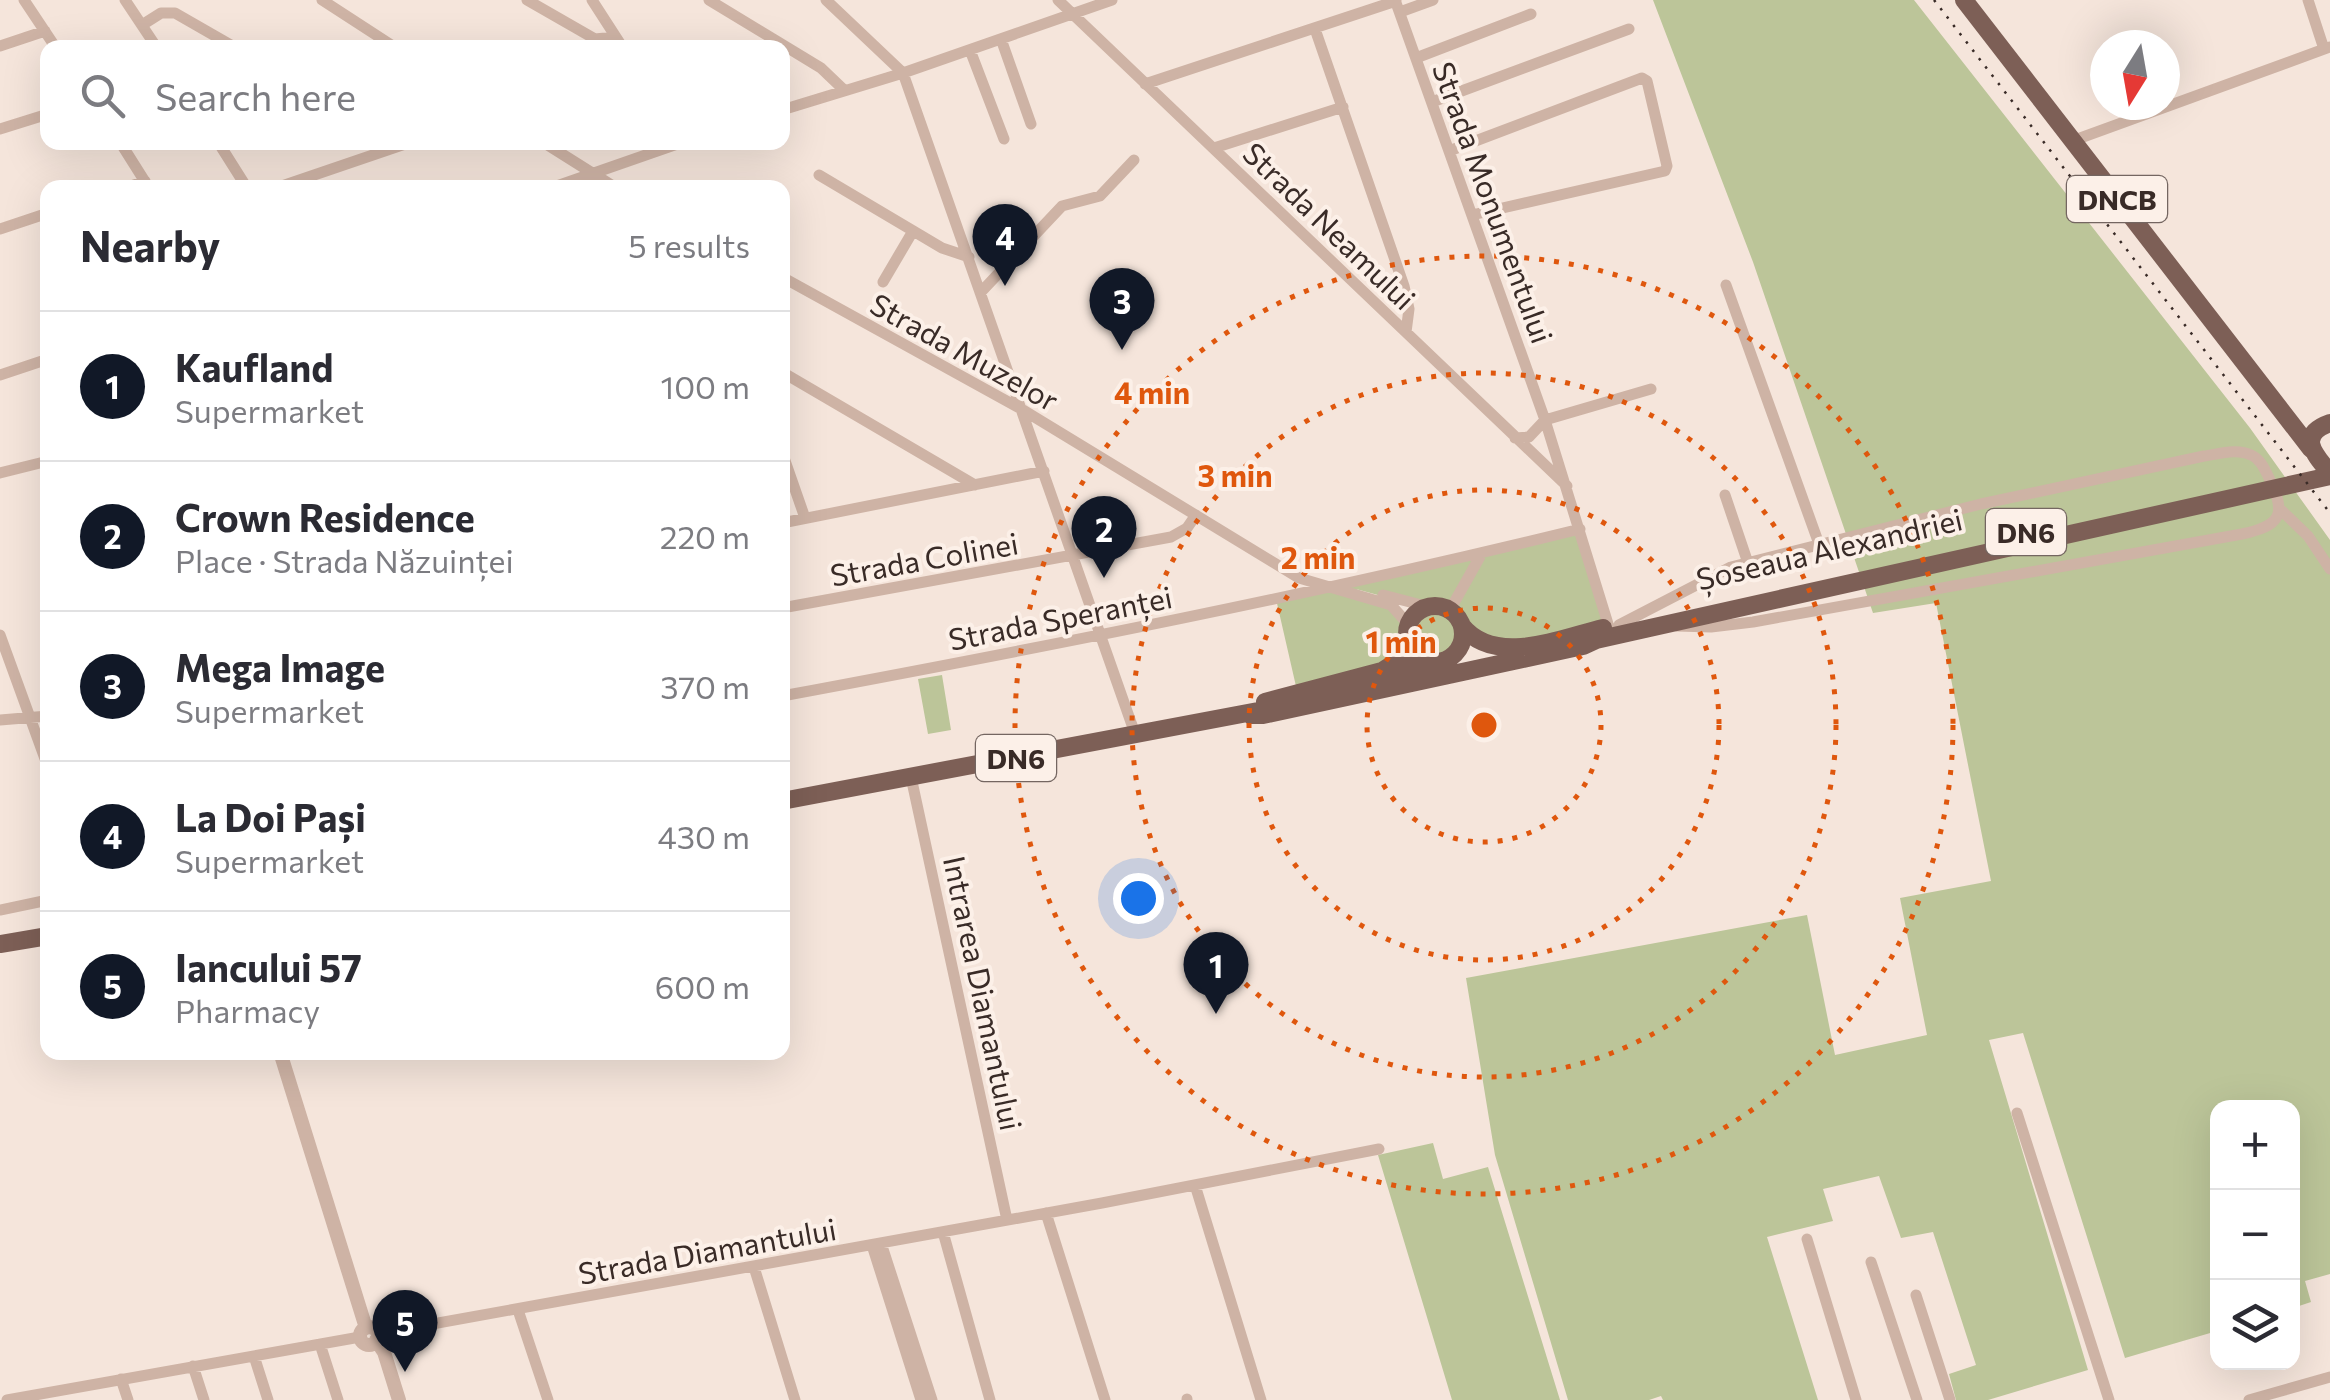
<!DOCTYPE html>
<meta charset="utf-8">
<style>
:root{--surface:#fff;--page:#f2f2f3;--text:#2b2b33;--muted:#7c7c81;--line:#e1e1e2;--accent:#111827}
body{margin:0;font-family:Commissioner,sans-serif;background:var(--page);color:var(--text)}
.controls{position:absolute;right:30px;bottom:30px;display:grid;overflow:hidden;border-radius:20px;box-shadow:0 10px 40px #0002}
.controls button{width:90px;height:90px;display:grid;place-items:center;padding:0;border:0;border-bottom:2px solid var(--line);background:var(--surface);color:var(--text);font:50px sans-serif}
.compass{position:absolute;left:2090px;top:30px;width:90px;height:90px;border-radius:50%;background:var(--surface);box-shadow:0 10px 40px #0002;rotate:191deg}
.you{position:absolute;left:1138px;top:898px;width:35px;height:35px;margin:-25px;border:8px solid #fff;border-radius:50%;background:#1a73e8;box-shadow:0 0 0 15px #1a73e833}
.badge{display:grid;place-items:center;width:65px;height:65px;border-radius:50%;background:var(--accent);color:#fff;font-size:32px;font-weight:700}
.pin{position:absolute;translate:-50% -82px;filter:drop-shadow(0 2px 5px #0008)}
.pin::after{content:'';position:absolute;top:52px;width:35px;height:30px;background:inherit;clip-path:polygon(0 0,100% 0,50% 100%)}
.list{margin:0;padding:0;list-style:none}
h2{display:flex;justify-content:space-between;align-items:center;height:130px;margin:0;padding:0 40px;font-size:42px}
h2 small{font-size:32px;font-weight:400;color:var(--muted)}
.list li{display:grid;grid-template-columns:65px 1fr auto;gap:30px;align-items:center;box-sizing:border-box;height:150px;padding:0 40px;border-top:2px solid var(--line)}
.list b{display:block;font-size:38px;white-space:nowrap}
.list p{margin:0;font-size:32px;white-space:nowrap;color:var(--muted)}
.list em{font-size:32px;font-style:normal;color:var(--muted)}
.icon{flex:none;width:55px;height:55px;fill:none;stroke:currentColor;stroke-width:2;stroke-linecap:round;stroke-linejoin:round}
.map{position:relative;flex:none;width:2330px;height:1400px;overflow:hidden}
.search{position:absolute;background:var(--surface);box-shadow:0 10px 40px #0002;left:40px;top:40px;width:750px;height:110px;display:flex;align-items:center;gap:25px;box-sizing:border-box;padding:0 35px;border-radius:20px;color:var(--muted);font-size:38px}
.panel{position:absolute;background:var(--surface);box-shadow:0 10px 40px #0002;left:40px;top:180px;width:750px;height:880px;border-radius:20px}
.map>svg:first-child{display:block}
.green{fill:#bcc599;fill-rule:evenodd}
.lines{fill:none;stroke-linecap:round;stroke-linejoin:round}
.minor{stroke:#ceb3a5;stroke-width:11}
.tertiary{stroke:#ceb3a5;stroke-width:14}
.primary{stroke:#7d5f56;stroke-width:18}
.rail{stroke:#392b27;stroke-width:2.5;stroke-dasharray:2.5 8;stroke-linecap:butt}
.ring{fill:none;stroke:#df570d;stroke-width:5;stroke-dasharray:5 10}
.labels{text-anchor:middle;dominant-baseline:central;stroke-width:8;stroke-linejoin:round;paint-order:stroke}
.shield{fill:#fcf0e8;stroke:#746661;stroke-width:2.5}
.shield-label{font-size:28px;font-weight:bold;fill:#392b27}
.street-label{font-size:30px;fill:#392b27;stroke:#fcf0e8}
.centre{fill:#df570d;stroke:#fcf0e8;stroke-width:5}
.ring-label{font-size:30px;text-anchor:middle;font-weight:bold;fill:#df570d;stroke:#fcf0e8;stroke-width:8;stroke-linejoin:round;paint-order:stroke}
</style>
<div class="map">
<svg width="2330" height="1400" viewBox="0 0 2330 1400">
<rect width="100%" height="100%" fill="#f5e5db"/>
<!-- green -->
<path class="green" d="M1653 0H1914L2250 428 2330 540V1274L2305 1281 2311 1302 2293 1308 2292 1108H2218L2217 1331 2125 1358 2023 1033 1989 1040 2088 1370 1988 1400H1956L1949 1374 1976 1365 1933 1232 1901 1238 1879 1176 1823 1189 1833 1221 1767 1237 1818 1400H1663L1661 1396 1649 1400H1568L1495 1155 1466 978 1807 915 1835 1055 1927 1035 1900 898 1991 881 1936 603 1873 613 1753 262Z
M1580 529 1609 627 1532 644 1463 635 1457 652C1441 666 1422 664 1410 647L1400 656 1298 695 1276 599ZM1356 589 1407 603 1420 610 1408 623 1382 602Z
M942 675 951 730 928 734 918 679Z
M1433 1143 1443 1179 1488 1167 1560 1400H1452L1378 1155Z"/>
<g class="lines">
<!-- minor -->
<path class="minor" d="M24 0 56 48
M125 0 157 48
M322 0 396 48
M527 0 595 39 616 37
M592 0 623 48
M709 0 821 68 844 90
M826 0 903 73 1133 728
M1058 0 1567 486
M1395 0 1545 420 1609 627
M2308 0 2324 49
M1400 12 1433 0
M142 25 161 13H175L236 48
M1315 29 1404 286 1409 309 1406 332
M1001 39 1031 124
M0 46 45 31
M970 50 1004 139
M1416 58 1531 14
M1145 84 1396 1
M1432 102 1629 29
M782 110 903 73 1112 0
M0 129 48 114
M2072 141 2330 47
M120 142 149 188
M218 142 247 188
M543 142 616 188
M1214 148 1343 107
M1449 151 1642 78 1647 81 1667 166 1665 171 1472 215
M819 175 942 248 969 257
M126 188 145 181
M276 188 411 142
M551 188 683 142
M0 229 48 213
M782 277 1023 410 1299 578 1391 605 1408 624
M883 282 913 231
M1726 285 1819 544
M981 292 1062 206 1100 196 1134 160
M782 372 975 485
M0 375 48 359
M1515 438 1529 437 1545 420 1651 389
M782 452 805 518
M0 473 48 461
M1725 495 1748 563
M2279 508 2308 536 2330 569
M782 523 1044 471
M1383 595 1429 607
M782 608 1171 537 1187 528 1196 515
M1450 610 1482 553
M1619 625 1731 567 1981 504 2204 456C2219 454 2237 448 2251 455 2261 459 2265 470 2270 480 2287 515 2280 526 2242 534L1753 622 1711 627 1677 626
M0 635 48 767
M782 696C1050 646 1316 594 1580 529
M0 720 48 716
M911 777 1007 1220
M0 910 48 900
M2017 1113 2109 1400
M1195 1185 1261 1400
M1046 1213 1105 1400
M943 1232 990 1400
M1807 1239 1856 1400
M881 1243 932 1400
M872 1245 921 1400
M1871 1262 1917 1400
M754 1267 795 1400
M1916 1295 1950 1400
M518 1310 548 1400
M377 1334 1102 1203 1379 1149
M320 1344 338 1400
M254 1356 268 1400
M193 1366 204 1400
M121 1379 128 1400
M1187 1399V1400
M7 1400 360 1337
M2249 1400 2330 1377"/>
<!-- tertiary -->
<path class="tertiary" d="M280 1052 366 1328
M360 1336a9 9 0 1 1 18 0a9 9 0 1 1-18 0Z
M376 1340 384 1352 399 1400"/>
<!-- primary -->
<path class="primary" d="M1964 0 2311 449
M2330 423C2296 435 2315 455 2330 473
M1407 634a28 28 0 1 1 56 0a28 28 0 1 1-56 0Z
M1462 626C1495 667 1561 638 1603 628
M1376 683 1406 668 1430 662
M1265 702 1382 671 1396 662 1407 638
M1250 715H1263L1583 646 1596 640 2330 476
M782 801 1258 711
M0 944 48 936"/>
<!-- rail -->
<path class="rail" d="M1934 0 2330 513"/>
</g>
<!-- distance rings -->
<g class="ring">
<circle cx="1484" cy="725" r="117"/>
<circle cx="1484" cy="725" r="235"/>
<circle cx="1484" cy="725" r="352"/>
<circle cx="1484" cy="725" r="469"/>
</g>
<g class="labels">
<!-- shield labels -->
<g class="shield">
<rect x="2067" y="176" width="100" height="46" rx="8"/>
<rect x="1986" y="509" width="80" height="46" rx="8"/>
<rect x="976" y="735" width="80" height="46" rx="8"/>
</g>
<g class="shield-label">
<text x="2117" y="199">DNCB</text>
<text x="2026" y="532">DN6</text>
<text x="1016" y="758">DN6</text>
</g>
<!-- street labels -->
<g class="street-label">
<text transform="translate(1494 202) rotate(70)">Strada Monumentului</text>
<text transform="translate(1330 225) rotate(44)">Strada Neamului</text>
<text transform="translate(965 351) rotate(29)">Strada Muzelor</text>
<text transform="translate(1829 548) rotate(-13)">Șoseaua Alexandriei</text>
<text transform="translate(924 558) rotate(-10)">Strada Colinei</text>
<text transform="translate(1060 617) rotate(-11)">Strada Speranței</text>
<text transform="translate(984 993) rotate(78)">Intrarea Diamantului</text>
<text transform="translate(707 1250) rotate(-10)">Strada Diamantului</text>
</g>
</g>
<circle cx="1484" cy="725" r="15" class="centre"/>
<g class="ring-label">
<text x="1152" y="404">4 min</text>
<text x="1235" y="487">3 min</text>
<text x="1318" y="569">2 min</text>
<text x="1401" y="653">1 min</text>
</g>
</svg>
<div class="controls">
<button>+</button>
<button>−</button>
<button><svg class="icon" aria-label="layers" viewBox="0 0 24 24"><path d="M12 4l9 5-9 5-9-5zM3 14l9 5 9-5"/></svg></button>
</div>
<svg class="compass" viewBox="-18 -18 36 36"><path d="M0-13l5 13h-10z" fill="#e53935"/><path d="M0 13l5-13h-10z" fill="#7c7c81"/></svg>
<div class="you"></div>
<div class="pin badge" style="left:1216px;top:1014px">1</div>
<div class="pin badge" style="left:1104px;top:578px">2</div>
<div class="pin badge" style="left:1122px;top:350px">3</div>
<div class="pin badge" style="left:1005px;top:286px">4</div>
<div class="pin badge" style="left:405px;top:1372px">5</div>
<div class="search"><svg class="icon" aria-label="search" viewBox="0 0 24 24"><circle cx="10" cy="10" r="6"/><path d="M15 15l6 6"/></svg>Search here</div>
<section class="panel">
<h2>Nearby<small>5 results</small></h2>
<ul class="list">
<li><span class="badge">1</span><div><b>Kaufland</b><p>Supermarket</p></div><em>100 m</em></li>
<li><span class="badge">2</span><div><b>Crown Residence</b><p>Place · Strada Năzuinței</p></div><em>220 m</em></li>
<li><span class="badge">3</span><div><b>Mega Image</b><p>Supermarket</p></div><em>370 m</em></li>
<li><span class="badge">4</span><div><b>La Doi Pași</b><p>Supermarket</p></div><em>430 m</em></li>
<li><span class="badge">5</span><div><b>Iancului 57</b><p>Pharmacy</p></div><em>600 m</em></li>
</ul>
</section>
</div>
